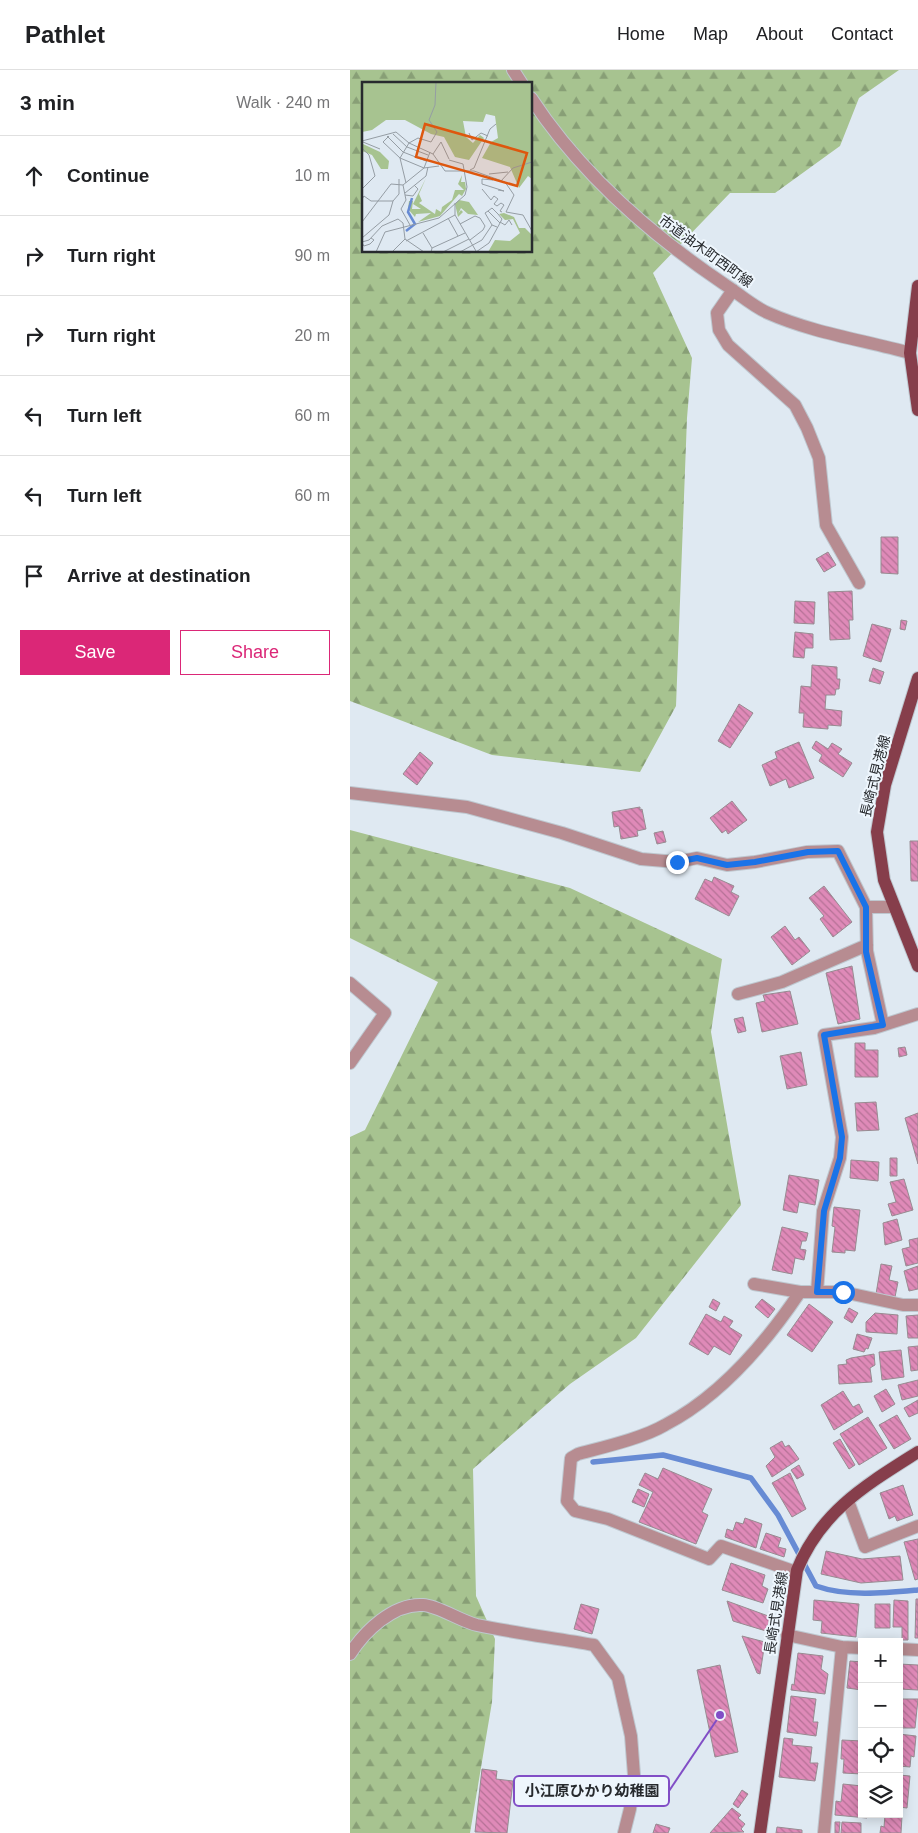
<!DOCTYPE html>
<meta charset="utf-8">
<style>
:root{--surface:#fff;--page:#f6f6f6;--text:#202124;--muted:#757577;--line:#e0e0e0;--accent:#db2777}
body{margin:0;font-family:Arial,"Noto Sans JP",sans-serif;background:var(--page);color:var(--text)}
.controls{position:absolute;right:15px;bottom:15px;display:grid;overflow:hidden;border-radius:0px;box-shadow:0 2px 12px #0003}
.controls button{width:45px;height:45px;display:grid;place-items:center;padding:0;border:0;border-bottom:1px solid var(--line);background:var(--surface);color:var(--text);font:25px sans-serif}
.stop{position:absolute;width:15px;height:15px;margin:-11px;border:4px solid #1a73e8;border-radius:50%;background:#fff}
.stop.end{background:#1a73e8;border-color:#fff;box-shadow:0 1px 5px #0008}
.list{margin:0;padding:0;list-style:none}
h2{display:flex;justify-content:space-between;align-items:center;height:65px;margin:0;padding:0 20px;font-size:21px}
h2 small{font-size:16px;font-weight:400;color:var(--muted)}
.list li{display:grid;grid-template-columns:32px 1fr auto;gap:15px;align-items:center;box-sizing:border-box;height:80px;padding:0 20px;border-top:1px solid var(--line)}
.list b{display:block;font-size:19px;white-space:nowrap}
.list em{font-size:16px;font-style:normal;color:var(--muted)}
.actions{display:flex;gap:10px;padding:15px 20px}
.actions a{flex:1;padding:11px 0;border:1px solid var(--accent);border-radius:0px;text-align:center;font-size:18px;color:var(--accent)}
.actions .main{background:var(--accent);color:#fff}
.icon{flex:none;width:28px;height:28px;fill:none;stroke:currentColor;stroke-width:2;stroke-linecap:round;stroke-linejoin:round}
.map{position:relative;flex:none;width:568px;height:1763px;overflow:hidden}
header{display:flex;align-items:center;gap:30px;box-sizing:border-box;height:70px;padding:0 25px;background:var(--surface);border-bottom:1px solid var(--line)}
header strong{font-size:24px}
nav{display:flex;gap:28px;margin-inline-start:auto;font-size:18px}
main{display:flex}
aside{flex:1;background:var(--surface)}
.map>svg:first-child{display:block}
.forest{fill:url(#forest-firs);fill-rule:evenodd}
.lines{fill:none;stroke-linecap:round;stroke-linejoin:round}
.stream{stroke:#678bd4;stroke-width:5.5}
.building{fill:url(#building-back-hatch);stroke:#978b91}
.minor-casing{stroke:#bec7cf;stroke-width:14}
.major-casing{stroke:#bec7cf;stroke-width:14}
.minor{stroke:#b78c91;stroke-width:12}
.major{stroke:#863e4b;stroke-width:12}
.route{stroke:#1a73e8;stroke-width:6}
.labels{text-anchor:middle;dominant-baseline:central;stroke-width:4;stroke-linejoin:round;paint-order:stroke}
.street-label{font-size:14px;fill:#272a2e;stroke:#eef6fd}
.inset-river{fill:none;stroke:#678bd4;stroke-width:2.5}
.inset-road{fill:none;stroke:#959da4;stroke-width:1}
.view{fill:#de570e;fill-opacity:0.15;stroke:#de570e;stroke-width:2.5}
.inset-edge{fill:none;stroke:#272a2e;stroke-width:2.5}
.leader{fill:none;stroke:#814ec6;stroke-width:2}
.callout-dot{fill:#814ec6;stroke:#eef6fd;stroke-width:2}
.callout{fill:#eef6fd;stroke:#814ec6;stroke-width:2}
.callout-label{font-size:15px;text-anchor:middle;font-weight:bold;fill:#272a2e}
</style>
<header>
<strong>Pathlet</strong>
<nav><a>Home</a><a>Map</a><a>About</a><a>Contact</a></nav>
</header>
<main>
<aside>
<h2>3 min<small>Walk · 240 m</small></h2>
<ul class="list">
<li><svg class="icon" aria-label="ahead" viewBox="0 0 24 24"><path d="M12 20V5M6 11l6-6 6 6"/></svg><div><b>Continue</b></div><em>10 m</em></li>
<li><svg class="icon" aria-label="right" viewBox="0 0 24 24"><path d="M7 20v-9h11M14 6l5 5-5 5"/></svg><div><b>Turn right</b></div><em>90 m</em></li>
<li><svg class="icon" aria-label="right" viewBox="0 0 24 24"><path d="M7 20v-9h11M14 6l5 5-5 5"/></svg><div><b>Turn right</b></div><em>20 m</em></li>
<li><svg class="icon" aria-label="left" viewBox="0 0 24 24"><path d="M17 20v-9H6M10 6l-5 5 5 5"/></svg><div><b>Turn left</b></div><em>60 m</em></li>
<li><svg class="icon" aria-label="left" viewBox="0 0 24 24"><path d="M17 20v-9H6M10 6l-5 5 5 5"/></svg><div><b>Turn left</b></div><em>60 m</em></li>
<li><svg class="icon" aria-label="arrive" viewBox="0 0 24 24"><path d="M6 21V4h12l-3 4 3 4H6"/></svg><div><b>Arrive at destination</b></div></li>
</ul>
<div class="actions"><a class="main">Save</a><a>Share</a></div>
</aside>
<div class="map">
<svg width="568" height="1763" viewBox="0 0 568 1763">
<defs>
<pattern id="forest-firs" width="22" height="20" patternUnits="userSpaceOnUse" patternTransform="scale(1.25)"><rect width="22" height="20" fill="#a7c390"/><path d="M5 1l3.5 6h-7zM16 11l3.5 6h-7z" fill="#889f76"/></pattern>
<pattern id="building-back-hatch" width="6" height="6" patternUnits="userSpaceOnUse" patternTransform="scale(1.25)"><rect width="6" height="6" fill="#df8ab8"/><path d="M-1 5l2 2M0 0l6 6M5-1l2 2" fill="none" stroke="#b57196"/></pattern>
</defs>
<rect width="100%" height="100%" fill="#dfe9f2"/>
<!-- forest -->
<path class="forest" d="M0 0H549L509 28 490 76 425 123H380L303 203 342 288 337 348 326 636 290 702 142 685 0 631ZM14 14H181V181H14Z
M0 760 220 818 372 889 361 962 391 1135 286 1268 220 1314 123 1399 126 1526 145 1569 142 1632 120 1763H0V1067L15 1060 88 912 0 868Z"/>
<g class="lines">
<!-- stream -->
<path class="stream" d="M243 1392 313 1385 401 1408 428 1445 466 1516C497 1527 535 1523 568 1520"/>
</g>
<!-- building -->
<path class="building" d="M531 467H548V504L531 503Z
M478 482 486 495 474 502 466 489Z
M502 521 503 550H499L500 569 480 570 478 522Z
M445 531 465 532 464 554 444 553Z
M551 550 557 551 555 560 550 559Z
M522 554 541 559 531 592 513 586Z
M445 562 463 564V578H455L454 588 443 587Z
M462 595 487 597V609H490L489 619H486L485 625H476L475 639 492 641 491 656 478 655V659L453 657 454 643H449L451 616 461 617Z
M523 598 534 602 530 614 519 611Z
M389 634 403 643 380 678 368 671Z
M466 671 478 679 482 673 492 679 488 684 502 693 493 707 469 691 472 685 462 678Z
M449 672 464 708 439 718 436 709 420 716 412 695 427 688 425 682Z
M70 682 83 693 67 715 53 704Z
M382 731 397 750 378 764 376 760 372 763 360 748Z
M290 737V740L292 739 296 759 287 761 288 766 271 769 269 756 264 757 262 742Z
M313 761 316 772 307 774 304 763Z
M560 771H568V811H561Z
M364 807 384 816 381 822 389 826 379 846 345 829 355 809 362 812Z
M474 816 502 852 483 867 470 849 474 846 459 828Z
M435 856 445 870 449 867 460 881 442 895 421 867Z
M502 896 510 949 488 954 476 903Z
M440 921 448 954 412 962 406 933 415 931 413 925Z
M393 947 396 961 388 963 384 949Z
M505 973H515V980H528V1007H505Z
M555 977 557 985 549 987 548 978Z
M451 982 457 1015 437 1019 430 986Z
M526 1032 529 1060 507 1061 505 1033Z
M568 1043V1094L555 1048Z
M540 1088H547V1106H540Z
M501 1090 529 1092 528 1111 500 1108Z
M439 1105 469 1110 465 1135 449 1132 447 1143 433 1140Z
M554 1109 563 1140 542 1146 538 1134 546 1132 540 1112Z
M484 1137 510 1140 505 1181 495 1180V1183L482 1182 485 1157 482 1156Z
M547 1149 552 1170 535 1175 533 1153Z
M432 1157 458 1163 456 1171H452L450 1179 456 1180 454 1190 445 1188 442 1204 422 1200Z
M568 1168V1193L556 1196 552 1179 560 1177 559 1170Z
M531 1194 542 1196 539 1210 548 1212 545 1227 526 1224Z
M568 1196V1219L559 1221 554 1201Z
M363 1229 370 1233 366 1241 359 1237Z
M412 1229 425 1239 418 1248 405 1237Z
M459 1234 483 1252 462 1282 437 1265Z
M499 1238 508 1243 502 1253 494 1248Z
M525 1243 548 1245 547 1264 516 1262V1252Z
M356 1244 371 1252 374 1246 383 1251 379 1257 392 1265 380 1285 364 1276 358 1285 339 1274Z
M568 1245V1268H558L556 1246Z
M507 1264 522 1268 518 1279 516 1278 514 1282 503 1279Z
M568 1276V1300L561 1301 558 1277Z
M551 1280 554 1307 532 1310 529 1282Z
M524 1284 525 1295 520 1298 522 1312 489 1314 488 1295 497 1294 496 1290 501 1288Z
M568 1310V1326L552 1330 548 1315Z
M536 1319 545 1334 532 1342 524 1326Z
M493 1321 503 1337 509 1334 513 1342 484 1360 471 1335Z
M568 1330V1343L559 1347 554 1338Z
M547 1345 561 1369 544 1379 529 1355Z
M518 1347 537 1378 509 1395 490 1364Z
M490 1369 505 1395 499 1399 483 1373Z
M432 1371 435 1377 439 1375 449 1389 422 1407 416 1396 425 1387 420 1378Z
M449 1395 454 1405 447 1409 441 1400Z
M313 1398 362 1419 352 1442 358 1445 346 1474 289 1452 303 1422 289 1415 295 1403 308 1409Z
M440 1403 456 1439 442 1447 422 1413Z
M553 1415 563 1445 547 1451 545 1446 539 1449 530 1423Z
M288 1419 299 1424 294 1437 282 1432Z
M395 1448 412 1454 406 1478 375 1467 377 1459 383 1461 386 1452 393 1454Z
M416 1463 431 1468 428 1477 436 1479 434 1487 410 1479Z
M568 1469V1509L565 1510 554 1472Z
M476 1481 512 1489 550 1486 553 1510 511 1513 471 1504Z
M381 1493 415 1505 412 1516 418 1519 413 1533 372 1520Z
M566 1529H568V1568H565Z
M464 1530 509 1534 506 1567 471 1563 472 1551 463 1550Z
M544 1530 558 1531V1570H552V1557H543Z
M377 1531 421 1547 416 1561 383 1551Z
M231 1534 249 1539 242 1564 224 1559Z
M525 1534H540V1558H525Z
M392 1566 415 1572 410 1604 407 1603Z
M448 1583 473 1586 471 1599 478 1604 475 1624 441 1620 442 1614 444 1615Z
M500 1591 512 1592V1620L497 1618Z
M549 1594 568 1595V1620L549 1619Z
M370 1595 388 1682 365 1687 347 1600Z
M441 1626 466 1629 463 1652H468L466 1666 437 1662Z
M549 1629H568L565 1658H549Z
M549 1664 566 1666 564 1687 561 1686 560 1697 549 1696Z
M434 1668 443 1669 442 1675 462 1677 460 1693H468L465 1711 429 1707Z
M492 1670 512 1671V1704L493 1703 494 1689H491Z
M132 1699 147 1701 146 1709 163 1711 157 1763 125 1762Z
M549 1705 560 1706 557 1738 549 1737Z
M493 1714 512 1716V1744H518L517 1748 485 1745 486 1731 491 1732Z
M392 1720 398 1724 388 1738 383 1734Z
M382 1738 391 1745 388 1748 395 1754 391 1759 394 1762 360 1763Z
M535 1745 552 1746 551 1763H530L531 1756 534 1757Z
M485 1752H490L489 1763H485Z
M492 1752 511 1753V1763H491Z
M306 1754 320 1758 318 1763H303Z
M427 1757 452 1760V1763H426Z"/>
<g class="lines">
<!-- minor casing -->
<g class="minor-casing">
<path id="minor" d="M163 0 172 14
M181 28C230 103 300 164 374 214 388 223 402 236 418 243 463 263 513 270 560 283
M383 220 367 243 369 260 378 275 445 335 457 358 469 388 476 455 509 513
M0 723 117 737 212 763 291 789 327 792 347 788 377 795 405 792 457 782 488 781 516 837H543
M516 837 517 881 533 955
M0 913 35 943 0 993
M388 924 432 912 517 875
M404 1214 450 1222H493L553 1235H568
M467 1222 473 1141 490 1088 492 1067 474 965 524 958 568 944
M498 1431 515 1477 568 1456
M446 1502 371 1476 359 1489 258 1449 225 1441 217 1431 221 1388 228 1384C254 1377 293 1368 315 1355 371 1326 415 1274 450 1222
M437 1565 492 1577 512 1578
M549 1579 568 1580
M0 1584C14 1562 43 1533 73 1535 89 1536 110 1551 127 1555 165 1563 205 1568 244 1575L268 1608 281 1666 284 1705 280 1739 274 1763
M474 1763 492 1577"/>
</g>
<!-- major casing -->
<g class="major-casing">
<path id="major" d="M568 216 560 283 568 340
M568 608 535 715 527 762 534 810 568 896
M410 1763 447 1500C471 1441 516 1415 568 1382"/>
</g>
<!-- minor -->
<use href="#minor" class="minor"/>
<!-- major -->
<use href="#major" class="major"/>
</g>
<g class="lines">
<!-- route -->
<path class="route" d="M327 792 347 788 377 795 405 792 458 782 488 781 516 837V882L533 955 474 965 492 1067 490 1088 474 1141 467 1222H493"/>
</g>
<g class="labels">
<!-- street labels -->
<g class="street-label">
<text transform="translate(356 181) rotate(36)">市道油木町西町線</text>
<text transform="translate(525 706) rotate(-76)">長崎式見港線</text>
<text transform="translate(426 1543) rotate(-81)">長崎式見港線</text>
</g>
</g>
<!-- overview -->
<g transform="translate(12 12)">
<rect width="170" height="170" fill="#dfe9f2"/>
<path d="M0 0H170V97L166 94 157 106 148 85 120 76 129 60 136 56 133 34 124 32 121 40 101 39 104 55 111 61 118 53 122 56 107 78 93 75 82 55 69 52 43 38H24L10 48 0 50ZM1 62 18 70 27 79 26 87H19L10 73 0 69ZM100 93 99 100H103L104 107 100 114 97 112 78 134 56 140 69 131 54 132 53 135 46 127 47 119H51L50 127H59L51 122 64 96 57 112 60 119 57 121 73 132 74 127 79 130 80 125 90 118 93 108H102L96 102ZM97 118 107 120 116 133 106 132 99 126 96 132 99 128 101 130 96 135 93 122ZM142 131 152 135 157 146H163L170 153V170H126L133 158 148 159 158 151 151 137 143 138 137 132Z" fill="#a7c390"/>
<path class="inset-river" d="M44 149 53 142 46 130 50 116"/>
<path class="inset-road" d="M107 51 110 58 119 51 126 54M31 52 45 65 66 73M25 54 41 70 64 79M27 54 21 60 38 76 62 86 77 84M0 59 34 50 47 61 71 72 83 89H112L143 100 152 113 144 130 161 133 170 149M1 60 18 67M0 66 7 73 13 94 0 107M71 72 79 60 87 77M108 88 112 86 128 47 134 42M127 92 146 90M131 98 120 97V102L142 109 136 108M139 99 151 86 170 80M44 101 38 76 47 61 56 56 69 60 75 50 67 38 73 23 74 0M120 107 129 118 132 114 136 117 132 122 135 124 139 121 142 123 138 129 140 130M43 111 64 94 66 85M43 113 51 114 56 107 52 103M0 117 2 114 9 119H31L37 112V97M93 121V133L114 169M126 129 130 126 136 132 140 137 138 141M123 131 130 143 135 145M86 136 96 154M0 140 29 102 41 103M138 140 143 143 147 138 150 143M98 142 113 134 118 136M48 143 39 127 44 118 41 103 62 86 68 70M61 151 70 166M0 156 27 133 31 119M108 158 121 148 123 144 118 136M44 159 93 133M0 160 7 158 20 144 36 137 41 141 43 157 62 170M0 161 2 164 8 162 12 158 9 156M14 170 23 150 77 136 103 113 105 105 101 82 87 78M30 170 43 157M69 170 70 166 103 151M81 170 107 157M98 170 120 158 130 143M114 170 127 161 138 141 126 129 123 131"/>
<path class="view" d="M63 42 165 71 155 104 54 75Z"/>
<rect width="170" height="170" class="inset-edge"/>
</g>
<!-- callouts -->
<path class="leader" d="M370 1645L319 1721"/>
<circle class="callout-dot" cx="370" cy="1645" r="5"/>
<rect class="callout" x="164" y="1706" width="155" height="30" rx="5"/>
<g class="callout-label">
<text x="242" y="1726">小江原ひかり幼稚園</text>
</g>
</svg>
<div class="controls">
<button>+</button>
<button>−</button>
<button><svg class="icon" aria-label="locate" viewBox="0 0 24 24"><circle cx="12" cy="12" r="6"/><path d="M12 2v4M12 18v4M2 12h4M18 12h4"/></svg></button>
<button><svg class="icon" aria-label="layers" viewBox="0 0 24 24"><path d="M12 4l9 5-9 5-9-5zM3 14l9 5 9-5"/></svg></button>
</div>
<div class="stop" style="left:493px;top:1222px"></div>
<div class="stop end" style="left:327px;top:792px"></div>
</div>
</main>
